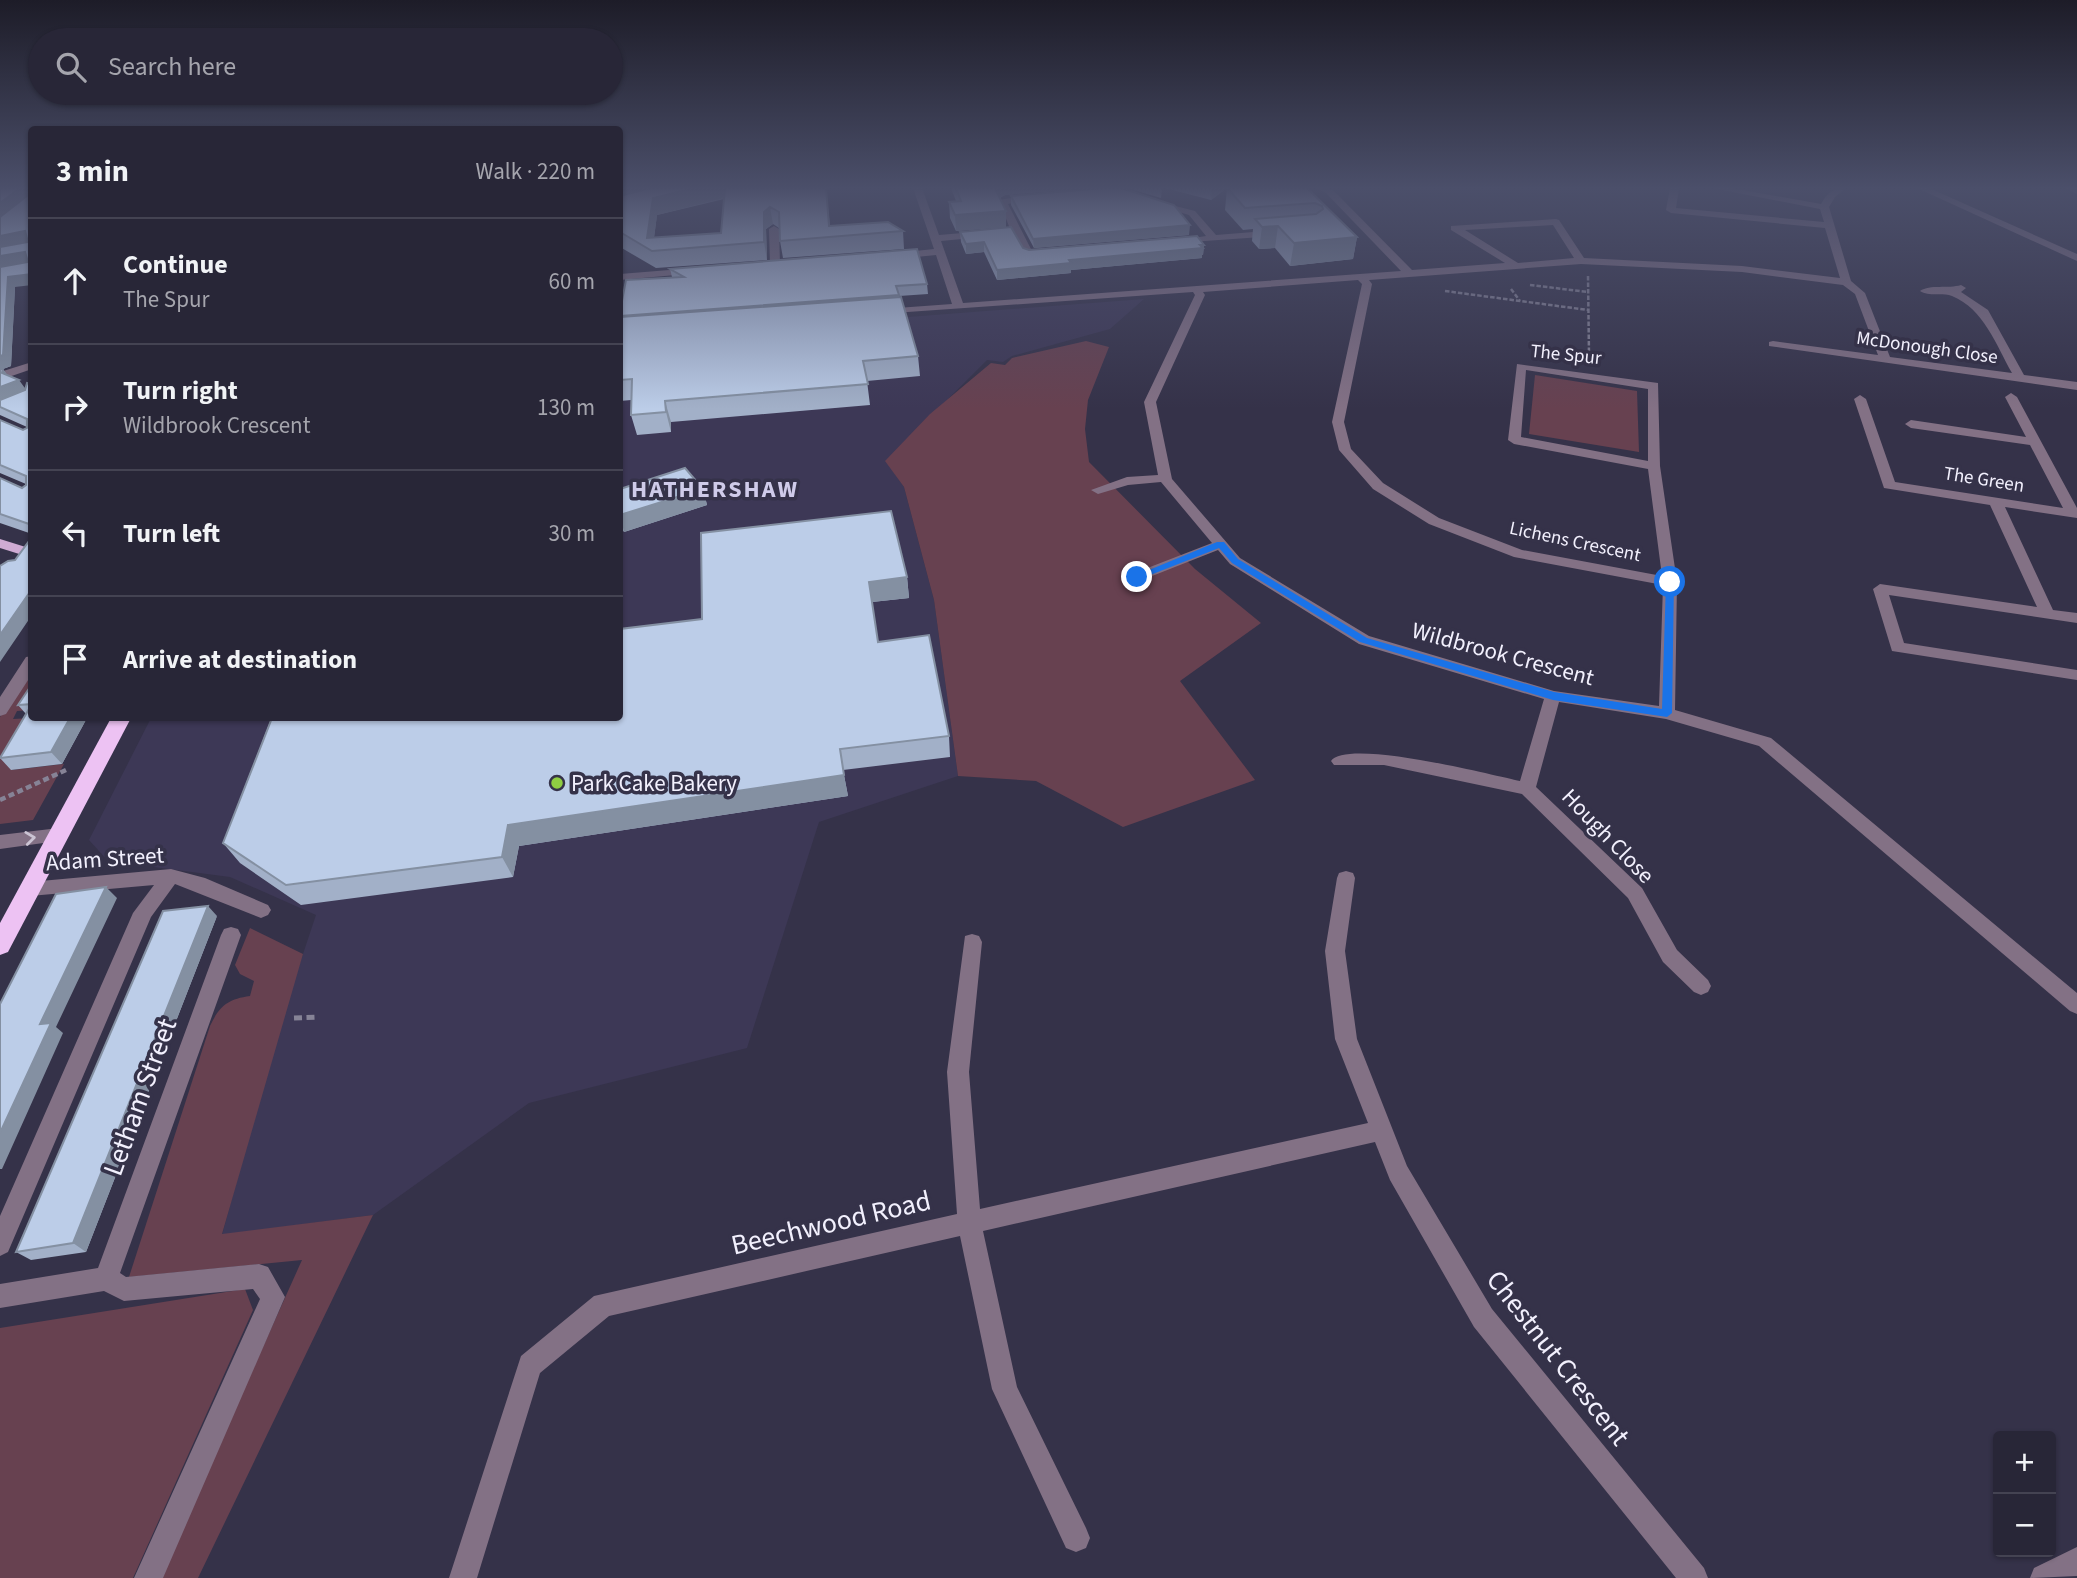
<!DOCTYPE html>
<meta charset="utf-8">
<style>
:root{--surface:#282637;--page:#343242;--text:#f1f3f6;--muted:#a5a5ad;--line:#444352}
body{margin:0;font-family:"Source Sans 3",sans-serif;background:var(--page);color:var(--text)}
.controls{position:absolute;right:21px;bottom:21px;display:grid;overflow:hidden;border-radius:7px;box-shadow:0 2px 5px #0004}
.controls button{width:63px;height:63px;display:grid;place-items:center;padding:0;border:0;border-bottom:2px solid var(--line);background:var(--surface);color:var(--text);font:35px sans-serif}
.stop{position:absolute;width:21px;height:21px;margin:-16px;border:5px solid #1a73e8;border-radius:50%;background:#fff}
.stop.end{background:#1a73e8;border-color:#fff;box-shadow:0 2px 7px #0008}
.list{margin:0;padding:0;list-style:none}
h2{display:flex;justify-content:space-between;align-items:center;height:91px;margin:0;padding:0 28px;font-size:30px}
h2 small{font-size:23px;font-weight:400;color:var(--muted)}
.list li{display:grid;grid-template-columns:46px 1fr auto;gap:21px;align-items:center;box-sizing:border-box;height:126px;padding:0 28px;border-top:2px solid var(--line)}
.list b{display:block;font-size:26px;white-space:nowrap}
.list p{margin:0;font-size:23px;white-space:nowrap;color:var(--muted)}
.list em{font-size:23px;font-style:normal;color:var(--muted)}
.icon{flex:none;width:38px;height:38px;fill:none;stroke:currentColor;stroke-width:2;stroke-linecap:round;stroke-linejoin:round}
.map{position:relative;flex:none;width:2077px;height:1578px;overflow:hidden}
.search{position:absolute;background:var(--surface);box-shadow:0 2px 5px #0004;left:28px;top:28px;width:595px;height:77px;display:flex;align-items:center;gap:18px;box-sizing:border-box;padding:0 24px;border-radius:38px;color:var(--muted);font-size:26px}
.panel{position:absolute;background:var(--surface);box-shadow:0 2px 5px #0004;left:28px;top:126px;width:595px;height:595px;border-radius:7px}
.map>svg:first-child{display:block}
.built{fill:#3d3856}
.green{fill:#674150}
.lines{fill:none;stroke-linecap:round;stroke-linejoin:round}
.path-far3{stroke:#868396;stroke-width:2.5;stroke-dasharray:4.5 2;stroke-linecap:butt}
.path-far2{stroke:#868396;stroke-width:3.5;stroke-dasharray:5 2.5;stroke-linecap:butt}
.path-far1{stroke:#868396;stroke-width:4.5;stroke-dasharray:6 3.5;stroke-linecap:butt}
.path{stroke:#868396;stroke-width:5;stroke-dasharray:8 4.5;stroke-linecap:butt}
.minor{fill:#837185;fill-rule:evenodd}
.major{fill:#cfabd3;fill-rule:evenodd}
.highway{fill:#edc2f3;fill-rule:evenodd}
.wall{fill:#a2b0c8;fill-rule:evenodd}
.shaded-wall{fill:#8490a2}
.building{fill:#bccde8;stroke:#8490a2;stroke-width:2}
.oneway{stroke:#cbc4d3}
.route{fill:#1a73e8}
.poi-dot{fill:#8fcd42;stroke:#353249;stroke-width:2.5}
.labels{text-anchor:middle;dominant-baseline:central;stroke-width:7;stroke-linejoin:round;paint-order:stroke}
.far-street-label{font-size:19px;fill:#f2f0fd;stroke:#353249}
.street-label{font-size:23px;fill:#f2f0fd;stroke:#353249}
.poi-label{font-size:23px;fill:#f2f0fd;stroke:#353249;text-anchor:start}
.far-district-label{font-size:24px;font-weight:bold;letter-spacing:2px;fill:#cfcbe9;stroke:#353249}
.near-street-label{font-size:28px;fill:#f2f0fd;stroke:#353249}
</style>
<div class="map">
<svg width="2077" height="1578" viewBox="0 0 2077 1578">
<rect width="100%" height="100%" fill="#353249"/>
<!-- built -->
<path class="built" d="M1144 299 1110 329 1012 356 1003 362 987 360 886 461 904 487 934 600 958 776 819 822 747 1048 529 1103 373 1215 222 1235 279 1026 316 915 230 877 108 861 89 840 151 718H620V339Z"/>
<!-- green -->
<path class="green" d="M1086 341 1109 347 1088 400 1085 429 1089 462 1195 569 1261 623 1180 681 1255 780 1123 827 1036 781 958 776 934 600 904 487 885 461 930 414 991 363 1005 365 1012 358Z
M1535 375 1637 391 1639 452 1529 434Z
M31 666V710L17 711 13 719 32 718 12 770 64 764 33 820 0 824V717Z
M250 928 303 954 222 1234 373 1215 198 1578H159L302 1260 129 1277 210 1026C219 1007 227 999 250 996L254 981 240 974 235 965Z
M245 1289 253 1310 133 1578H0V1328Z"/>
<g class="lines">
<!-- path-far3 -->
<path class="path-far3" d="M1588 276 1589 355
M1530 285 1588 292
M1511 289 1520 301
M1445 291 1588 310"/>
<!-- path-far2 -->
<path class="path-far2" d="M1589 353V361"/>
<!-- path-far1 -->
<path class="path-far1" d="M0 800 66 770"/>
<!-- path -->
<path class="path" d="M294 1018 319 1017"/>
<!-- minor -->
<path class="minor" d="M913 188H922L939 235 1010 229 999 200 1035 194 1040 197 1008 204 1032 251 1050 250V254L1025 256 1013 234 941 241 963 303 1401 271 1326 193 1316 188 1332 189 1412 270 1505 263 1451 230V226L1556 219 1559 220 1584 258 1742 266 1840 278 1825 228 1671 213 1666 210 1670 188H1679L1676 208 1824 222 1820 209 1712 188H1731L1821 204C1828 192 1833 188 1846 188L1835 197 1829 207 1851 281 1865 293 1890 357 2012 373C1996 345 1984 309 1952 296 1942 292 1929 297 1920 291 1930 284 1948 289 1961 285L1966 288 1961 292 1988 310 2024 375 2077 382V390L1769 346V342L1773 341 1878 355 1855 294 1843 285 1742 272 1581 264 1369 280 1372 284 1344 422 1351 449 1383 483 1439 518 1522 550 1662 576 1648 469 1514 444 1508 440 1517 364 1658 383 1660 466 1677 582 1675 710 1771 738 2077 993V1014L2070 1011 1759 746 1666 719 1559 702 1536 787 1642 888 1677 950 1708 980 1711 986 1708 992 1701 995 1694 992 1663 962 1628 898 1522 794 1384 765H1334L1331 761C1347 738 1492 775 1520 781L1544 699 1359 644 1230 564 1218 550 1142 580H1132V574L1212 543 1161 482 1128 485 1098 494 1091 490 1127 477 1158 475 1144 402 1195 295 1193 292 879 314V310L883 309 952 304 936 255 896 259 891 256 896 253 934 249ZM1553 225 1574 258 1518 263 1465 230ZM1358 280 1362 284 1332 422 1339 450 1373 489 1429 524 1514 557 1663 585 1659 706 1554 691 1369 636 1240 558 1172 479 1156 402 1205 295 1203 292ZM1526 370 1648 389V461L1521 437Z
M1917 188H1929L2077 254V261Z
M2065 188H2077V194Z
M1152 200 1195 211 1216 235 1277 230 1282 233 1277 236 1176 243 1174 241 1206 236 1189 215 1152 204Z
M774 226 779 229 780 265 775 268 770 265 769 229Z
M694 268 699 271 698 273 620 280V274Z
M32 362V369L0 380V372Z
M2011 393 2017 397 2077 508V518L2005 507 2053 610 2077 613V623L1889 595 1904 643 2077 670V680L1892 651 1873 589 1880 584 2037 607 1990 505 1884 488 1854 399 1860 395 1866 399 1895 482 2063 508 2030 445 1911 428 1905 424 1911 420 2026 437 2005 397Z
M32 656V674L6 714 0 716V697L26 657Z
M59 828 65 830 68 835 65 840 0 849V835Z
M171 869 205 878 268 905 271 910 268 915 261 918 175 884 151 917 8 1252 0 1256V1216L133 913 154 885 30 896 23 894 21 889 23 884 30 882Z
M1346 871 1353 873 1355 878 1345 951 1357 1039 1407 1166 1492 1309 1704 1568 1708 1578H1676L1474 1327 1390 1180 1375 1142 983 1231 1017 1387 1086 1528 1090 1538 1086 1548 1076 1552 1066 1548 992 1389 960 1236 609 1316 540 1373 477 1578H449L521 1356 594 1296 957 1214 947 1072 965 936 972 934 979 936 982 942 969 1072 980 1209 1368 1123 1335 1039 1325 951 1337 878 1339 873Z
M231 927 238 929 241 935 120 1273 126 1277 259 1264 268 1267 285 1297 163 1578H134L260 1299 253 1289 124 1301 104 1291 0 1308V1284L98 1268 221 935 224 929Z
M2077 1547V1576L2030 1578 2034 1568Z"/>
<!-- major -->
<path class="major" d="M0 539 32 549V558L0 548Z"/>
<!-- highway -->
<path class="highway" d="M111 718H131L8 952 0 955V923Z"/>
</g>
<!-- wall -->
<path class="wall" d="M0 188 15 287 11 366 3 369 7 375 26 389 32 385V534L0 523V478L22 488 26 484 0 473V420L23 430 27 428V427L0 415Z
M620 188H826L830 226 903 231 904 249 783 258 780 241 779 228 773 224 766 229 767 260 656 268 620 247ZM724 199 721 233 654 238 657 215Z
M951 188H1089L1005 195 1000 198 1006 227 956 231 950 218 949 202 956 201Z
M1127 188H1162L1161 198Z
M1165 188H1227L1211 200Z
M1227 188H1307L1357 237 1353 259 1290 266 1275 248 1259 249 1252 241 1253 229 1243 230 1225 210Z
M1011 196 1189 235 1034 248 1011 205Z
M960 232 1029 250 1204 245 1203 255H1202V258L1071 270V273L997 280 984 252 966 254 961 242Z
M670 269 927 284 928 294 899 296 918 356 920 376 867 381 870 405 671 422V432L637 435 631 415V400L620 401V311L672 277Z
M620 489H703L707 505 624 532 620 526Z
M907 577 909 598 872 602 878 642 949 736 950 757 843 770 848 796 519 846 513 877 301 905 240 863 223 843 271 719 270 718H620L702 619Z
M32 684V718H87L62 764 11 770 0 758 26 714 18 705Z
M217 916 86 1252 31 1260 16 1252Z"/>
<!-- shaded-wall -->
<path class="shaded-wall" d="M20 188H29L32 193 0 218V203Z
M620 188H680L620 202Z
M695 188H727L728 197 657 215 652 252 647 238 653 198Z
M994 188H1089L1005 195 994 201Z
M1212 188H1227L1211 200Z
M770 207 773 224 766 229 767 260 764 242V212Z
M1006 211V227L956 231 955 215Z
M1190 225 1189 235 1034 248 1033 239Z
M1278 226 1275 248 1259 249 1262 227Z
M25 231 32 241 0 247V236Z
M1357 237 1353 259 1290 266 1294 243Z
M984 242V252L966 254V244Z
M1204 245 1203 255H1202V258L1071 270V273L997 280V270L1069 260Z
M25 252 32 262 0 267V256Z
M32 274V285L15 287 11 366 3 369 10 379 19 380 27 391 0 401V356L8 277Z
M665 401 671 422V432L666 412Z
M703 489 707 505 624 532 620 515Z
M907 577 909 598 872 602 869 582Z
M32 589V615L0 662V635Z
M70 718H87L62 764 51 752Z
M844 775 848 796 519 846 513 877 502 857 508 825Z
M106 887 117 898 56 1027 63 1033 2 1169H0V1133L40 1024Z
M208 906 217 916 86 1252 73 1243Z"/>
<!-- building -->
<path class="building" d="M0 188H20L0 203Z
M27 188H32V274L8 277 3 355 0 356V267L28 262 25 252 0 256V247L28 242 25 231 0 236V217L28 195Z
M650 188H695L653 198 647 238 721 233 725 188H826L829 226 888 222 903 231 780 241 779 212 770 207 764 212V242L652 251 620 232V196Z
M956 188H995L1006 211 955 215 949 202 961 201Z
M1104 188H1121L1174 205 1190 225 1033 239 1011 196Z
M1227 188H1307L1357 237 1294 243 1278 226 1262 227 1255 219 1316 214 1323 209 1322 206 1315 203 1245 208Z
M1011 227 1023 248 1029 250 1197 236 1204 245H1200L1203 248 1069 260 1071 263 997 270 984 242 966 244 960 232Z
M917 249 927 284 896 286 899 295 620 316V311L626 280 684 277 670 269Z
M901 297 918 356 863 361 868 384 665 401 666 412 631 415 632 379 620 380V317Z
M3 368 2 373 19 380 0 387V369Z
M27 383 32 385V525L0 514V478L22 488 26 485V476L0 465V420L23 430 27 428V419L0 407V400L25 390Z
M685 468 703 489 620 515V489Z
M891 511 907 577 869 582 878 642 929 635 949 736 840 749 844 775 508 825 502 857 286 885 223 843 272 718H620V629L702 619 701 533Z
M32 537V589L0 635V566L8 561 15 560Z
M32 684V704L18 705Z
M32 704V718H70L51 752 0 758Z
M106 887 40 1024 51 1023 0 1133V1004L56 894Z
M208 906 73 1243 16 1252 163 911Z"/>
<!-- one-way arrows -->
<defs><path id="oneway-chevron" d="M-2-3.5L2.5 0L-2 3.5" fill="none" stroke-width="1.6" stroke-linecap="round" stroke-linejoin="round" transform="scale(1.75)"/></defs>
<use class="oneway" href="#oneway-chevron" transform="translate(30 838) rotate(-7)"/>
<!-- sky -->
<linearGradient id="sky" x2="0" y2="1"><stop stop-color="#1d1c28"/><stop offset="0.46" stop-color="#4b4f6a"/><stop offset="1" stop-color="#4b4f6a" stop-opacity="0"/></linearGradient>
<rect width="2077" height="409" fill="url(#sky)"/>
<!-- route -->
<path class="route" d="M1217 542H1224L1238 559 1367 638 1554 692 1662 709 1666 582 1674 580 1672 713 1667 717 1553 700 1360 642 1232 563 1219 548 1140 579 1132 577Z"/>
<!-- markers -->
<circle class="poi-dot" cx="557" cy="783" r="7"/>
<g class="labels">
<!-- far-street labels -->
<g class="far-street-label">
<text transform="translate(1927 348) rotate(8)">McDonough Close</text>
<text transform="translate(1566 355) rotate(6)">The Spur</text>
<text transform="translate(1984 480) rotate(9)">The Green</text>
<text transform="translate(1575 542) rotate(12)">Lichens Crescent</text>
</g>
<!-- street labels -->
<g class="street-label">
<text transform="translate(1503 654) rotate(15)">Wildbrook Crescent</text>
<text transform="translate(1608 836) rotate(46)">Hough Close</text>
<text transform="translate(105 859) rotate(-4)">Adam Street</text>
</g>
<!-- poi labels -->
<g class="poi-label">
<text x="571" y="783">Park Cake Bakery</text>
</g>
<!-- far-district labels -->
<g class="far-district-label">
<text x="715" y="489">HATHERSHAW</text>
</g>
<!-- near-street labels -->
<g class="near-street-label">
<text transform="translate(140 1097) rotate(-70)">Letham Street</text>
<text transform="translate(831 1223) rotate(-13)">Beechwood Road</text>
<text transform="translate(1558 1358) rotate(52)">Chestnut Crescent</text>
</g>
</g>
</svg>
<div class="controls">
<button>+</button>
<button>−</button>
</div>
<div class="stop" style="left:1670px;top:582px"></div>
<div class="stop end" style="left:1137px;top:577px"></div>
<div class="search"><svg class="icon" aria-label="search" viewBox="0 0 24 24"><circle cx="10" cy="10" r="6"/><path d="M15 15l6 6"/></svg>Search here</div>
<section class="panel">
<h2>3 min<small>Walk · 220 m</small></h2>
<ul class="list">
<li><svg class="icon" aria-label="ahead" viewBox="0 0 24 24"><path d="M12 20V5M6 11l6-6 6 6"/></svg><div><b>Continue</b><p>The Spur</p></div><em>60 m</em></li>
<li><svg class="icon" aria-label="right" viewBox="0 0 24 24"><path d="M7 20v-9h11M14 6l5 5-5 5"/></svg><div><b>Turn right</b><p>Wildbrook Crescent</p></div><em>130 m</em></li>
<li><svg class="icon" aria-label="left" viewBox="0 0 24 24"><path d="M17 20v-9H6M10 6l-5 5 5 5"/></svg><div><b>Turn left</b></div><em>30 m</em></li>
<li><svg class="icon" aria-label="arrive" viewBox="0 0 24 24"><path d="M6 21V4h12l-3 4 3 4H6"/></svg><div><b>Arrive at destination</b></div></li>
</ul>
</section>
</div>
